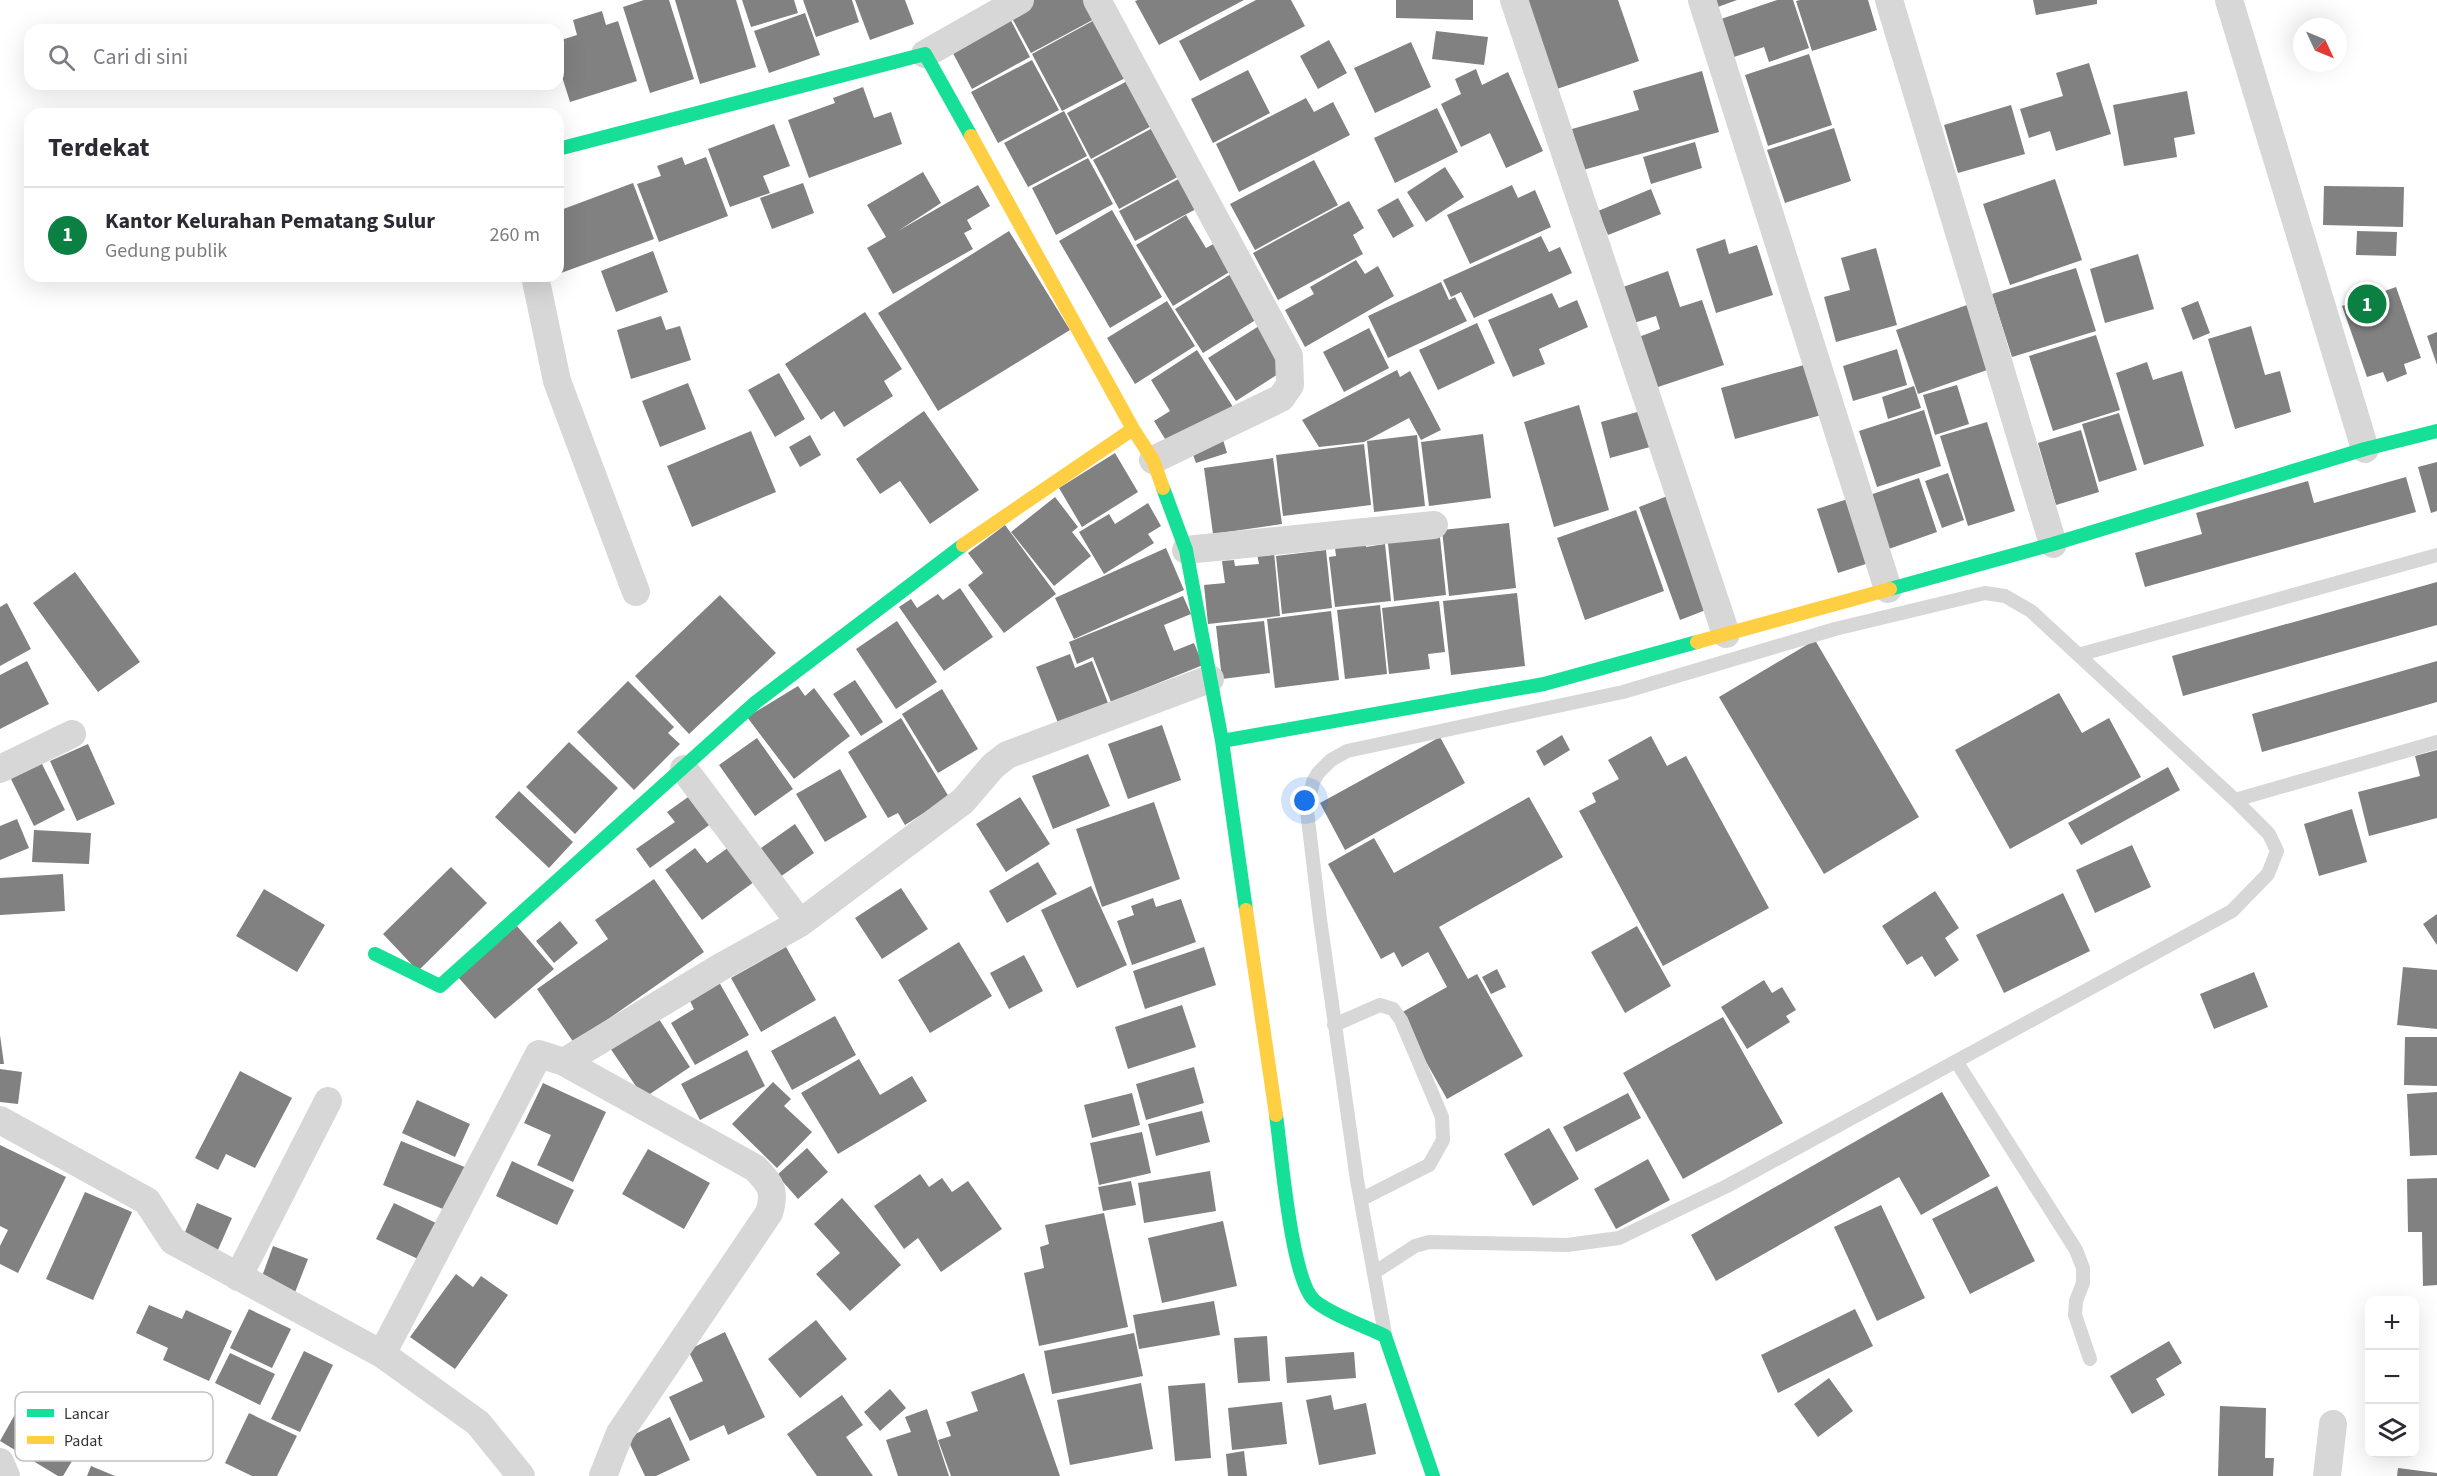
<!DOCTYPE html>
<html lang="id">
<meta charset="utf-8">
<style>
:root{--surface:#fff;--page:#f2f2f3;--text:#2b2b33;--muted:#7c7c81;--line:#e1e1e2;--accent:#0b8043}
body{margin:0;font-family:"Source Sans 3",sans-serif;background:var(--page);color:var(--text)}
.controls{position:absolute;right:18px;bottom:18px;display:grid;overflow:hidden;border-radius:12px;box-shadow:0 6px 24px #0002}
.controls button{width:54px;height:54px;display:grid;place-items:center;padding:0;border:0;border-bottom:2px solid var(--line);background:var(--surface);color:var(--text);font:30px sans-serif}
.compass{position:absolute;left:2293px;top:18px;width:54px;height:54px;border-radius:50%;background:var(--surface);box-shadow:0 6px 24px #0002;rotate:134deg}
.you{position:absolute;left:1305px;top:801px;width:21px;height:21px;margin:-15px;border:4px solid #fff;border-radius:50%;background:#1a73e8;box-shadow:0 0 0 9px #1a73e833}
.badge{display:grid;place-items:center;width:39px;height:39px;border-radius:50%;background:var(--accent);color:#fff;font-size:20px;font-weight:700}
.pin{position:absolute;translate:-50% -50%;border:3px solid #fff;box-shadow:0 2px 6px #0006}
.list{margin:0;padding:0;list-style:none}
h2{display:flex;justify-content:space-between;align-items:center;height:78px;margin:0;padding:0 24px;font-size:26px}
h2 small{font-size:20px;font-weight:400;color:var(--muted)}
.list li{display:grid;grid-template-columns:39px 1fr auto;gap:18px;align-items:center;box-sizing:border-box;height:96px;padding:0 24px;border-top:2px solid var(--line)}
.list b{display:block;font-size:22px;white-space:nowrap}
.list p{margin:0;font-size:20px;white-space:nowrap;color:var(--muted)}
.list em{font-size:20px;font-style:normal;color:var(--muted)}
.icon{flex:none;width:33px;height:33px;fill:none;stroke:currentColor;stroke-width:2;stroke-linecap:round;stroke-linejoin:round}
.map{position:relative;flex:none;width:2437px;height:1476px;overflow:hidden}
.search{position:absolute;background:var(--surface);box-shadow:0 6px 24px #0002;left:24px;top:24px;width:540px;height:66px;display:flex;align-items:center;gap:15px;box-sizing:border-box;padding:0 21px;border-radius:18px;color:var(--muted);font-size:22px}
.panel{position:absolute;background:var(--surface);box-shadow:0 6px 24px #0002;left:24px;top:108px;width:540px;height:174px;border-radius:18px}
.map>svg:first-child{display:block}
.building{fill:#818181}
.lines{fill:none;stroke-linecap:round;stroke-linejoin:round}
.lane{stroke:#d7d7d7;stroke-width:14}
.street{stroke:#d7d7d7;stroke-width:28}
.fast{stroke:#16e098;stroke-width:14}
.slow{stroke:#ffcf43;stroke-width:14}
.key{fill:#fff;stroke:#c2c2c2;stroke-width:1.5}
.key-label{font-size:16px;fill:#333}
</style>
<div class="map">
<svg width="2437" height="1476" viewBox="0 0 2437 1476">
<rect width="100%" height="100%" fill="#fff"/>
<!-- building -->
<path class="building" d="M644 0H669L694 79 650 93 623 7Z
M675 0H736L756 67 700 84Z
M742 0H794L798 13 751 27Z
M803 0H852L859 22 816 37Z
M855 0H905L914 24 870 40Z
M1025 0H1091L1100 16 1031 53 1007 9Z
M1138 0H1244L1159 45 1135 1Z
M1256 0H1291L1305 26 1200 81 1179 41Z
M1396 0H1473V20L1396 18Z
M1521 0H1618L1639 61 1551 91Z
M1712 0H1737L1715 8Z
M1777 0H1793L1809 48 1769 62 1764 47 1731 58 1718 20Z
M1800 0H1868L1877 30 1812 51 1796 1Z
M2033 0H2097V4L2036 15Z
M602 11 606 25 618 21 637 81 570 102 558 64V41L577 35 573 20Z
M805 13 820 55 769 73 754 31Z
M1007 13 1030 57 972 89 948 44Z
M1100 17 1131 75 1062 111 1032 54Z
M1436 31 1488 37 1484 65 1432 59Z
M1329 40 1347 73 1318 89 1300 56Z
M1411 42 1431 87 1375 113 1354 68Z
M1809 54 1832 125 1768 146 1745 75Z
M1032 60 1059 110 998 143 971 92Z
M2089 63 2111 134 2056 151 2050 131 2029 138 2020 109 2063 96 2056 73Z
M1476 69 1482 85 1508 72 1543 151 1506 168 1490 133 1461 147 1441 104 1461 94 1455 79Z
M1248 70 1270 113 1213 143 1191 99Z
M1702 71 1719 132 1583 170 1572 129 1639 110 1633 91Z
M1133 78 1157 123 1091 159 1067 113Z
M863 87 874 118 891 112 902 144 809 178 788 120 835 103 833 98Z
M2187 91 2195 134 2174 138 2177 157 2124 166 2113 105Z
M1306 98 1314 112 1333 102 1350 135 1239 192 1216 144Z
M2011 105 2025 154 1958 173 1944 125Z
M1437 108 1458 152 1395 183 1374 138Z
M1064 111 1087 156 1028 187 1004 143Z
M774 124 790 166 763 176 770 193 730 207 708 149Z
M1158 125 1183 174 1119 209 1093 160Z
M1834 128 1851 181 1785 203 1767 150Z
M1695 142 1702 168 1651 184 1643 157Z
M682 157 685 165 706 157 728 216 659 242 637 184 661 176 657 166Z
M1088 158 1113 204 1056 235 1032 188Z
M1314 160 1338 205 1255 250 1230 204Z
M1445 167 1464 197 1426 222 1407 192Z
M923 172 941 203 898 231 978 185 990 206 967 220 972 229 964 233 973 249 893 294 867 248 886 237 867 205Z
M1184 176 1200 207 1135 241 1119 211Z
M2055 179 2082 260 2010 285 1983 204Z
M633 183 654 239 561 273 558 265V211Z
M803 183 814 213 772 229 760 198Z
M1512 185 1518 198 1535 190 1551 227 1470 264 1447 215Z
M2324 186 2404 187 2403 227 2323 225Z
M1651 189 1661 214 1608 235 1598 211Z
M1398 198 1414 226 1393 238 1377 210Z
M1349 201 1364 228 1353 235 1363 254 1278 300 1253 253Z
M1112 210 1162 297 1110 328 1059 241Z
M1186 215 1206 248 1219 241 1236 268 1173 306 1136 245Z
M1009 231 1070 330 938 411 878 313Z
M2357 231 2397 232 2396 256 2356 255Z
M1541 236 1549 252 1560 247 1572 273 1474 318 1461 292 1451 297 1443 280Z
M1725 239 1729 254 1757 245 1773 295 1716 313 1696 249Z
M1876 248 1897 325 1836 342 1824 297 1850 290 1841 258Z
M653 251 668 292 616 312 601 271Z
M2138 254 2154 309 2105 323 2090 269Z
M1356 260 1365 274 1378 266 1394 296 1305 347 1285 310 1314 294 1310 287Z
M2076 268 2096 331 2012 357 1992 294Z
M1668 271 1680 307 1702 300 1724 365 1652 389 1636 338 1660 329 1656 316 1634 323 1623 287Z
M1234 272 1262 316 1203 353 1175 309Z
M1441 282 1449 300 1455 297 1467 321 1388 358 1368 316Z
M2396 287 2421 358 2404 364 2407 374 2387 382 2383 372 2367 377 2342 306Z
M1552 293 1559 308 1577 300 1588 327 1539 349 1545 364 1513 377 1488 320Z
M1167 301 1195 346 1135 384 1107 338Z
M2198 301 2210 333 2193 340 2181 308Z
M1967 305 1990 369 1918 394 1896 330Z
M865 312 902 369 884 381 893 396 844 427 834 411 821 420 785 364Z
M661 316 666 330 680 326 691 360 631 379 617 330Z
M1477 323 1495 363 1438 390 1419 350Z
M1259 326 1286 369 1236 401 1208 358Z
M2251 326 2265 375 2280 371 2291 412 2235 429 2208 339Z
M1369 328 1389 368 1344 392 1323 352Z
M2437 332V365L2427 336Z
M2096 335 2120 410 2053 431 2029 356Z
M1897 349 1907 385 1853 401 1843 366Z
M1197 350 1233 407 1170 447 1154 421 1170 411 1151 380Z
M2147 362 2153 380 2182 371 2204 446 2144 465 2116 373Z
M1811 363 1825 414 1735 439 1721 388Z
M1397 370 1400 377 1410 371 1441 430 1421 440 1409 418 1364 442 1319 447 1302 420Z
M779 373 805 419 775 437 748 390Z
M688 383 706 429 660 447 642 401Z
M1957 385 1969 424 1935 435 1923 395Z
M1914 386 1921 408 1888 419 1882 397Z
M1579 405 1609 510 1554 527 1524 422Z
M1924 410 1941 466 1877 487 1859 431Z
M924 411 979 490 930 524 900 481 880 494 856 459Z
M1641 411 1650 447 1610 458 1601 422Z
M2119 413 2137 470 2099 482 2082 424Z
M1987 422 2015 511 1968 526 1940 436Z
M2081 430 2099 492 2056 505 2038 443Z
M751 431 776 492 692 527 667 466Z
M1221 433 1227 453 1196 463 1189 444Z
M1483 434 1491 498 1429 506 1421 442Z
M810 435 821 455 800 467 789 447Z
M1417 435 1425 506 1374 512 1367 441Z
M1364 444 1371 505 1283 516 1276 455Z
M1115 453 1138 492 1082 527 1059 488Z
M1273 458 1282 524 1213 534 1204 468Z
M2437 462V511L2431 513 2418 467Z
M1948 473 1964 520 1942 528 1925 481Z
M2406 477 2416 512 2145 587 2135 553 2202 534 2196 513 2308 481 2314 503Z
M1919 478 1937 532 1883 551 1864 497Z
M1670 495 1711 608 1680 620 1639 507Z
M1055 497 1078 527 1072 532 1091 556 1054 586 1011 532Z
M1854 497 1875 561 1838 573 1817 509Z
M1148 503 1161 526 1148 534 1154 543 1104 574 1079 532 1109 514 1115 524Z
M1636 510 1664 591 1585 620 1557 538Z
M1509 523 1516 588 1449 596 1442 530Z
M1005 525 1056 594 1004 633 968 585 983 573 968 553Z
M1439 528 1446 595 1394 601 1387 534Z
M1365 536 1366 547 1385 544 1391 601 1335 607 1329 557 1336 556 1334 540Z
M1166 548 1184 590 1074 639 1055 598Z
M1326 550 1332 608 1282 614 1276 556Z
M1274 552 1280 616 1208 624 1204 585 1225 583 1222 561 1234 560 1235 566 1259 564 1257 554Z
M75 572 140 662 98 692 33 603Z
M2437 582V625L2183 696 2172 656Z
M960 588 993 637 944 671 899 607 911 599 917 608 938 594 943 600Z
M1517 593 1525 666 1451 675 1443 601Z
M720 595 776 653 689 734 635 676Z
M1183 596 1191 614 1164 625 1174 651 1194 643 1203 665 1111 702 1093 657 1077 664 1069 642Z
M1439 601 1445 652 1428 654 1430 669 1389 674 1382 608Z
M7 603 31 649 0 666V607Z
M1380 605 1387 674 1345 679 1337 610Z
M1331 611 1339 680 1275 688 1267 619Z
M897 621 937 682 896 709 856 649Z
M1264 621 1270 673 1222 679 1216 626Z
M1815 640 1919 817 1824 874 1719 697Z
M1070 654 1075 668 1092 661 1108 703 1058 723 1036 667Z
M27 661 49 704 0 729V675Z
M2437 661V702L2262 752 2252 714Z
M855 680 883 722 861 736 833 694Z
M628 681 674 727 668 733 680 744 634 790 577 732Z
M798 686 805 696 814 688 850 736 794 779 747 717Z
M942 689 978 749 938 773 902 714Z
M2059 693 2082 733 2109 718 2141 777 2010 849 1955 750Z
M901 718 949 797 905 825 898 813 888 818 848 752Z
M1162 725 1181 780 1128 799 1108 744Z
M1562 735 1570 750 1544 766 1536 751Z
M1651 736 1667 766 1686 756 1769 908 1663 966 1579 811 1596 802 1592 793 1619 779 1608 760Z
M1440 737 1465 783 1345 850 1320 803Z
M757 738 793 789 755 816 719 765Z
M569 742 618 788 575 834 526 787Z
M88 744 115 804 77 821 50 761Z
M2437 750V818L2369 836 2358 792 2420 776 2415 756Z
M1088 754 1110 806 1053 829 1032 776Z
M41 762 65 810 34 826 10 777Z
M2168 767 2180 790 2081 845 2068 823Z
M840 769 867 817 825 842 796 794Z
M519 791 573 842 549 868 495 817Z
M691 795 712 823 650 868 636 849 675 822 667 812Z
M1020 797 1050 844 1006 872 976 824Z
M1529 797 1563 857 1439 927 1468 979 1477 974 1523 1056 1447 1099 1399 1014 1447 987 1428 952 1402 967 1394 952 1381 959 1328 864 1374 838 1394 873Z
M1154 802 1180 879 1102 907 1076 829Z
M2352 809 2367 862 2319 876 2304 824Z
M17 819 29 848 0 860V826Z
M795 824 814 853 780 877 761 848Z
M34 830 91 833 89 864 32 862Z
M733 844 758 879 702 920 665 870 695 848 707 863Z
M2132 845 2151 887 2095 913 2076 870Z
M1038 862 1057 894 1007 923 989 891Z
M451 867 487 903 418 971 383 934Z
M63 874 65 911 0 915V878Z
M654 879 704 952 574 1043 537 989 608 939 595 920Z
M1091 886 1127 965 1077 988 1041 910Z
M901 888 928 929 882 959 855 918Z
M264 889 325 925 297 972 236 936Z
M1935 891 1959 928 1945 938 1959 960 1935 977 1922 956 1907 965 1882 926Z
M2063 893 2090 951 2004 993 1976 935Z
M1153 898 1156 907 1181 899 1196 942 1132 965 1117 921 1134 915 1131 906Z
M2437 914V945L2423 924Z
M560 921 578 943 554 963 536 941Z
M517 926 554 969 495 1019 458 977Z
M1637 926 1671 986 1625 1013 1591 952Z
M959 942 992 996 930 1033 898 980Z
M786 947 816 1000 761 1032 731 978Z
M1204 947 1216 985 1145 1009 1133 971Z
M1024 955 1043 991 1009 1009 990 973Z
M2403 967 2437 970V1029L2397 1025Z
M1497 969 1506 987 1491 994 1482 977Z
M2254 972 2268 1007 2214 1029 2200 994Z
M1764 980 1772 993 1782 987 1796 1010 1786 1016 1790 1022 1747 1049 1721 1007Z
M719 982 749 1035 695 1065 671 1023 694 1009 689 999Z
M1182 1005 1196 1047 1128 1069 1115 1027Z
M657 1016 690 1067 644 1098 610 1048Z
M835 1016 856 1055 792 1090 771 1051Z
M1723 1017 1783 1123 1683 1179 1623 1073Z
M0 1035 4 1064H0Z
M2405 1037H2437V1086L2404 1085Z
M747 1050 765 1086 700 1120 681 1084Z
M859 1059 880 1095 912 1076 927 1101 838 1154 801 1093Z
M1194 1067 1204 1103 1146 1120 1136 1084Z
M0 1069 22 1072 18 1104 0 1102Z
M240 1071 292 1098 255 1168 226 1154 218 1170 195 1158Z
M773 1082 791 1099 784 1106 812 1132 777 1168 732 1124Z
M543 1083 606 1112 573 1182 537 1165 551 1135 524 1123Z
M1942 1092 1990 1176 1921 1215 1899 1177 1716 1281 1691 1235Z
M2437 1092V1155L2410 1156 2407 1094Z
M1132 1093 1140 1125 1092 1138 1084 1105Z
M1628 1093 1641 1118 1576 1152 1563 1127Z
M417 1100 470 1124 455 1157 402 1133Z
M1202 1111 1210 1142 1156 1156 1148 1124Z
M1549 1128 1579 1179 1533 1206 1504 1154Z
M1142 1132 1151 1173 1099 1185 1090 1143Z
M401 1141 472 1170 453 1213 383 1185Z
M0 1145 66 1177 18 1273 0 1264V1246L8 1230 0 1226Z
M807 1148 828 1172 798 1199 777 1175Z
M648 1149 710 1183 684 1229 622 1194Z
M1648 1159 1670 1200 1616 1229 1594 1189Z
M512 1161 574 1190 557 1225 496 1196Z
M1210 1171 1216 1211 1144 1223 1138 1183Z
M920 1174 929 1187 942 1178 952 1192 968 1181 1002 1229 941 1272 918 1238 904 1249 874 1206Z
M2437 1178V1285L2423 1286 2422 1232H2408L2407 1179Z
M1131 1181 1136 1205 1103 1211 1098 1187Z
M1997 1186 2035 1261 1970 1294 1932 1219Z
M85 1192 132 1212 93 1300 46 1279Z
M842 1198 901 1265 850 1311 816 1274 840 1253 814 1224Z
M197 1203 232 1218 217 1252 183 1237Z
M394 1203 436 1223 418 1259 376 1239Z
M1881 1205 1925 1298 1877 1321 1834 1227Z
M1104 1213 1128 1327 1039 1346 1024 1273 1044 1268 1040 1247 1049 1244 1045 1225Z
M1223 1221 1237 1286 1162 1303 1148 1238Z
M273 1246 308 1259 294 1295 260 1282Z
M456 1274 473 1287 481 1276 508 1295 455 1369 410 1337Z
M1214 1301 1220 1335 1139 1349 1133 1315Z
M149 1305 182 1319 186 1310 232 1331 209 1381 163 1360 168 1348 136 1333Z
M249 1309 291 1329 272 1368 230 1348Z
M1855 1309 1873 1346 1778 1393 1761 1355Z
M816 1320 847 1359 800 1398 768 1359Z
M725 1332 765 1417 728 1435 724 1425 690 1441 669 1397 703 1381 688 1350Z
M1134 1333 1143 1376 1052 1394 1044 1351Z
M1267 1336 1270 1381 1238 1383 1234 1338Z
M2169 1341 2182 1363 2156 1379 2165 1395 2132 1414 2110 1376Z
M304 1351 333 1365 300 1432 271 1419Z
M1354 1352 1356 1378 1287 1383 1285 1357Z
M230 1353 275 1374 260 1405 215 1383Z
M1024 1373 1060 1476H951L938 1440 951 1436 946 1422 978 1411 971 1392Z
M1829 1378 1853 1411 1818 1437 1794 1404Z
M1141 1383 1153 1449 1070 1465 1057 1400Z
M1205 1383 1211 1458 1175 1461 1168 1386Z
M890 1389 906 1408 880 1431 864 1412Z
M842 1395 863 1425 846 1437 873 1476H817L787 1434Z
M1331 1395 1334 1410 1366 1403 1376 1454 1319 1465 1306 1400Z
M23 1400 86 1438 63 1476H58L0 1441Z
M1282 1402 1287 1444 1232 1450 1228 1408Z
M2220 1406 2266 1408 2265 1458H2274L2273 1476H2218Z
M927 1409 949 1476H898L886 1440 911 1432 905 1417Z
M249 1413 297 1436 277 1476H252L225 1463Z
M670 1417 690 1460 656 1476H645L627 1438Z
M1244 1451 1247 1476H1228L1226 1454Z
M91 1466 115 1476H87Z
M2398 1468 2437 1473V1476H2397Z"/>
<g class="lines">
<!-- lane -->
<path class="lane" d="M2078 655 2437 555
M2235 800 2437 742
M1334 1025 1380 1005 1393 1009 1401 1020 1442 1117 1443 1140 1429 1165 1362 1199
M1956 1061 2076 1250 2083 1268V1283L2076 1301 2075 1315 2090 1359
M1375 1272 1415 1246 1429 1242 1567 1245 1619 1238 1727 1186 2232 911 2268 874 2277 851 2269 834 2235 800 2031 611 2005 596 1985 593 1835 629 1623 692 1347 751 1331 760 1318 773 1313 782 1307 811 1320 919 1357 1180 1385 1334"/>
<!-- street -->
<path class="street" d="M1097 0 1289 356 1290 385 1281 398 1153 460
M1514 0 1726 634
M1702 0 1888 589
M1889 0 2053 544
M2229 0 2365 449
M925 54 1020 0
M535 276 557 381 636 592
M1186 550 1434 525
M0 769 72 734
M684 769 800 923
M564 1062 719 968 800 923 963 801 993 766 1007 755 1210 679
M0 1120 147 1201 173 1241 382 1354 478 1423 521 1476
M238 1277 328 1101
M382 1354 539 1054 564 1062 755 1168C771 1184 776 1191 769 1213L620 1433 603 1476
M0 1462 6 1476
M2327 1476 2333 1424"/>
<!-- fast -->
<path class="fast" d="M558 149 925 54 971 136
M1163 488 1186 550 1222 741 1246 910
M1890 589 2053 544 2365 449 2437 431
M1222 741 1544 684 1697 642
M375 954 440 986 756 702 963 545
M1276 1115C1281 1149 1291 1282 1315 1301 1330 1314 1367 1327 1385 1336L1433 1476"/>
<!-- slow -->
<path class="slow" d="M971 136 1133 429 1153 460 1163 488
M963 545 1133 429
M1697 642 1890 589
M1246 910 1276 1115"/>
</g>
<!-- legend -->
<rect x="15" y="1392" width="198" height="69" rx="9" class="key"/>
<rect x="27" y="1409" width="27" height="8" fill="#16e098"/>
<rect x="27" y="1436" width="27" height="8" fill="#ffcf43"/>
<g class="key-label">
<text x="64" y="1419">Lancar</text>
<text x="64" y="1446">Padat</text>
</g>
</svg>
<div class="controls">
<button>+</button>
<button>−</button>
<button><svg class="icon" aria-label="layers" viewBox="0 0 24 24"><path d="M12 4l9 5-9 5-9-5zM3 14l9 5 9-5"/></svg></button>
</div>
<svg class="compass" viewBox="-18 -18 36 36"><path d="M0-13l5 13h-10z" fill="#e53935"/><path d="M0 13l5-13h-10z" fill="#7c7c81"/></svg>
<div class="you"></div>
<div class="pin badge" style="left:2367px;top:304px">1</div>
<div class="search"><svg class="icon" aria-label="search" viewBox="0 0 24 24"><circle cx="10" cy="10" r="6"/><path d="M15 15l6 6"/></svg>Cari di sini</div>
<section class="panel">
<h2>Terdekat<small></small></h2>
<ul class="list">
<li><span class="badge">1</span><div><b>Kantor Kelurahan Pematang Sulur</b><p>Gedung publik</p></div><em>260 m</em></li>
</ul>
</section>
</div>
